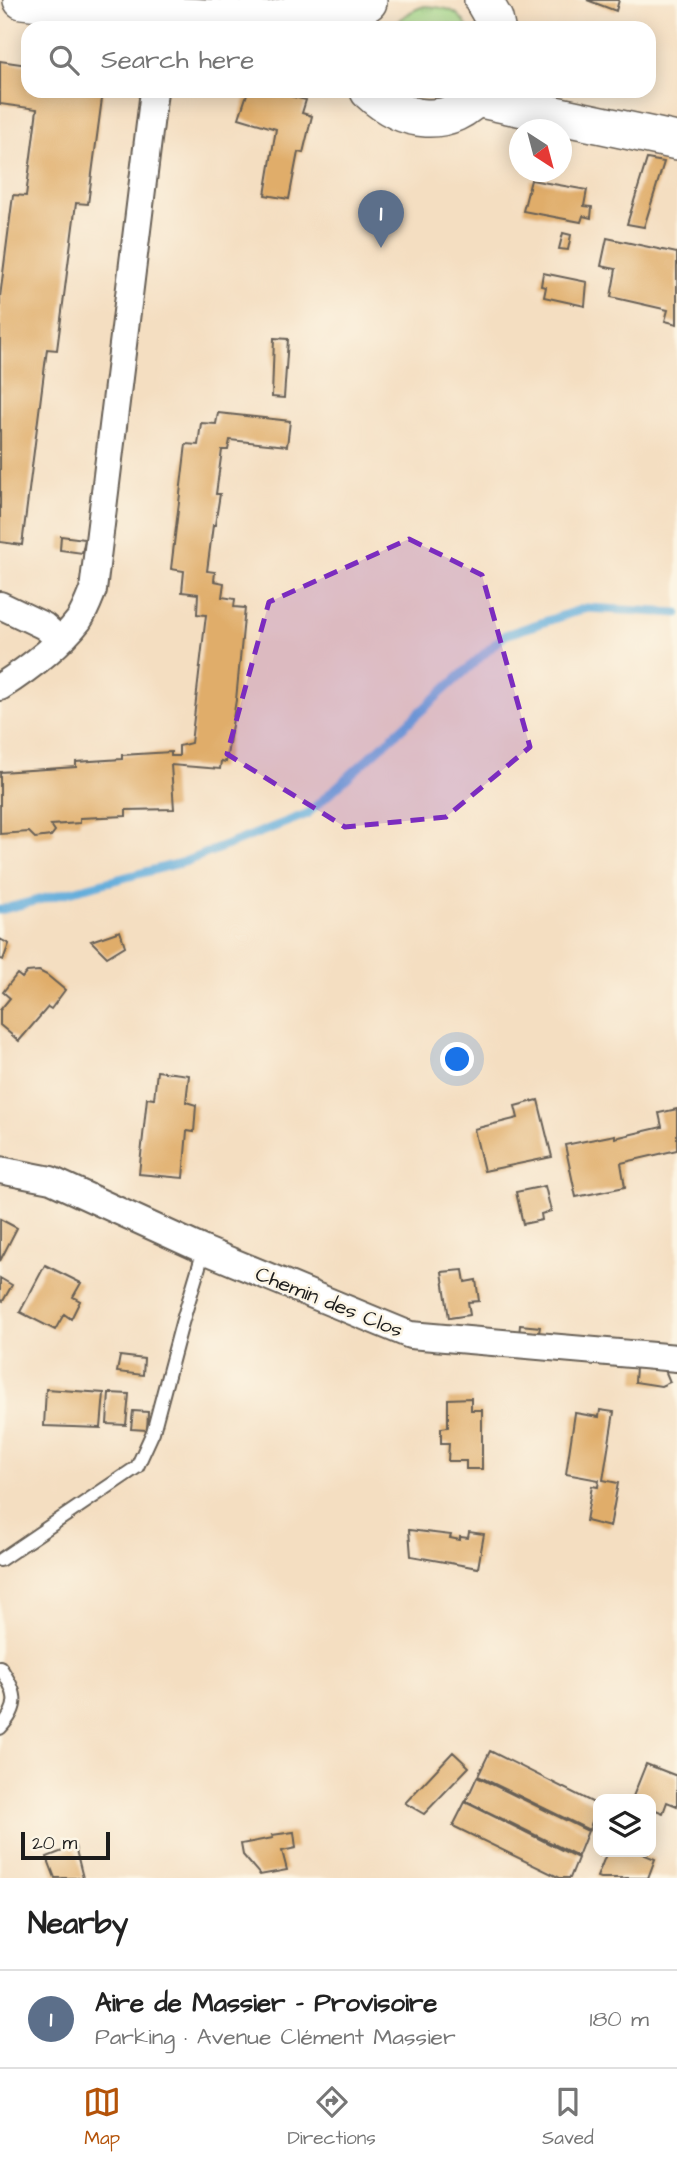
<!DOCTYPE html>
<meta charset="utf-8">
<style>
:root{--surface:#fff;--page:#f6f6f6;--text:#222;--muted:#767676;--line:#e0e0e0;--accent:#b45309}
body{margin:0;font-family:"Architects Daughter",sans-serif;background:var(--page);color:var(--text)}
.controls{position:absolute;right:21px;bottom:21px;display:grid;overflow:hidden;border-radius:14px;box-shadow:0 4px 18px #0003}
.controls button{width:63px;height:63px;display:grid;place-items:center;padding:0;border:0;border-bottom:2px solid var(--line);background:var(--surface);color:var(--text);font:35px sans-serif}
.compass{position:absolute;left:509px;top:119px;width:63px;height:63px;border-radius:50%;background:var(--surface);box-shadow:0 4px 18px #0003;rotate:144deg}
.scale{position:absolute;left:21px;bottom:18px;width:89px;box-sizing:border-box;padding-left:7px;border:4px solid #1c1c1c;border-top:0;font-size:19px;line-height:24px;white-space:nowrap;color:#1c1c1c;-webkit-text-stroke:5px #fcf5e5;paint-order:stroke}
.you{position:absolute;left:458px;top:1060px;width:24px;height:24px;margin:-18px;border:5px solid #fff;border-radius:50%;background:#1a73e8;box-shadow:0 0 0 10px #1a73e833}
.badge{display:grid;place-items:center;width:46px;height:46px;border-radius:50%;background:var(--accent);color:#fff;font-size:23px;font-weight:700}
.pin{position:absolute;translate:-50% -58px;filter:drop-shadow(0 2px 4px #0008)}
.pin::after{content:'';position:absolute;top:37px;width:24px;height:21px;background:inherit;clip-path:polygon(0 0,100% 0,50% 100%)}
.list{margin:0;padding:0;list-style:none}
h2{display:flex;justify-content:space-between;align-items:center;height:91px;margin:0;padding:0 28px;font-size:30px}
h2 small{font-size:23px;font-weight:400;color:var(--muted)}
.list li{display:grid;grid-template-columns:46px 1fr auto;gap:21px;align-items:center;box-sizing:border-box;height:98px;padding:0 28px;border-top:2px solid var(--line)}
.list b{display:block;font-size:26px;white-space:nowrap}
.list p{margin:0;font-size:23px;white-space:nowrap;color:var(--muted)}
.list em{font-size:23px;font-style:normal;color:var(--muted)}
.icon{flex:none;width:38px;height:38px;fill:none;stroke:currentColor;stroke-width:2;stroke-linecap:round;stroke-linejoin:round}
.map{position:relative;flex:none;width:677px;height:1878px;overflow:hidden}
.search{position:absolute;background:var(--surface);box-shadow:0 4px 18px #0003;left:21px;right:21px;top:21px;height:77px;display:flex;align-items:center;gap:18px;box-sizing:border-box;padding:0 24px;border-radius:21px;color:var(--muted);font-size:26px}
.sheet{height:189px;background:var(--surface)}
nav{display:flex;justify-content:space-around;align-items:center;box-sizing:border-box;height:98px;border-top:2px solid var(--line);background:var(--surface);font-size:19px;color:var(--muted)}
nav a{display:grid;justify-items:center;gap:4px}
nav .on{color:var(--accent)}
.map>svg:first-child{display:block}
.grass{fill:url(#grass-tufts);stroke:#5f7952;stroke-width:2}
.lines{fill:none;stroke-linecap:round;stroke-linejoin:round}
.stream{stroke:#63addb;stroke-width:9}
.building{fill:#e0ad6b}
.service-casing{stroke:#686056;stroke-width:16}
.minor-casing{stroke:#686056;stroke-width:30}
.secondary-casing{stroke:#686056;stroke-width:40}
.service{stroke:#fff;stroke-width:12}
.minor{stroke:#fff;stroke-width:26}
.secondary{stroke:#fff;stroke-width:37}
.marked{fill:#7b2cbf;fill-opacity:0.2;stroke:#7b2cbf;stroke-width:5;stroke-dasharray:14 9;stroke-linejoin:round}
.labels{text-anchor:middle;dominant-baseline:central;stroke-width:5;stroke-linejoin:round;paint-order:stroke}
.street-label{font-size:21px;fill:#1c1c1c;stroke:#fcf5e5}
</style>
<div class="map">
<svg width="677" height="1878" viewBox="0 0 677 1878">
<defs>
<pattern id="grass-tufts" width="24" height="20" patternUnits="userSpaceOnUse" patternTransform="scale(1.75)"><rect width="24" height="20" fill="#a2d687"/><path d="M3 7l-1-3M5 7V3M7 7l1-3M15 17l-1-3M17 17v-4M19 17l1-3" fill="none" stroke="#8bb774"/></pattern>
</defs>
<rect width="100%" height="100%" fill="#fcf5e5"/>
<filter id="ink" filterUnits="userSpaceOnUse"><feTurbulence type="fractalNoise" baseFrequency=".0143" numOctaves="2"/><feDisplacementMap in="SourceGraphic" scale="14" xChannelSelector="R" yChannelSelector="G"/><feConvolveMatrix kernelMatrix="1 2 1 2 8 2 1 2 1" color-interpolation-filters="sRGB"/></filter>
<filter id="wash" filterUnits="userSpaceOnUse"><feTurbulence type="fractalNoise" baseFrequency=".00686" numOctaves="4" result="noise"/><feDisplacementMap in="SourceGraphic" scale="28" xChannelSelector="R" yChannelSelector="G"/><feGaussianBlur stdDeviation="1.57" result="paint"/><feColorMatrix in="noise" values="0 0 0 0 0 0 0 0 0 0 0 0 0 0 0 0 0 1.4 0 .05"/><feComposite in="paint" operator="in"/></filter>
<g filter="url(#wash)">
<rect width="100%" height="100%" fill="#f4dec1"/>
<!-- grass -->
<path class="grass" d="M425 6C446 8 457 8 468 28H394C401 16 412 10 425 6Z"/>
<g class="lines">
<!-- stream -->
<path class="stream" d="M0 910 184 862 307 814 505 635 586 608 677 613"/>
</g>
<g id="blocks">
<!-- building -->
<path class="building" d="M587 0H619L616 11Z
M0 61 28 65V91H103L88 204 76 203 57 350 47 349 22 545 0 542V297L13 195 26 196 37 109 0 104Z
M248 91H292L290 96 306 100 302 113 312 116 303 153 298 152 289 199 265 195 276 129 239 118Z
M647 159 664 162 644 227 627 224Z
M531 180 587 190 584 206 592 207 591 218 583 216 581 222 523 211Z
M563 233 571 235 568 250 559 249Z
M607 238 677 253V324L665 321 668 310 611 297 616 269 601 266Z
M543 273 587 282 585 306 544 297 546 287 541 286Z
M274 338 288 339 284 398 272 397Z
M218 413 290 421 287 446 230 440 228 450H222L216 494H220L215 525H213L207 571 215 572 214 581 224 583 222 597 235 599 234 607 245 608 236 700 226 762 221 761 220 769 171 765 174 809 126 810V816L80 818V823L51 825 55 831 51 836 35 838 29 832 0 834V772L76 767V762L122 759V755L171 752V756H179V746L191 743 206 615 197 614 198 594 182 592 184 571 171 569 186 444 198 445 201 423 216 424Z
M61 536 85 539 82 553 60 550Z
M120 931 125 946 107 957 91 941Z
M0 939 9 944 3 960 0 959Z
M39 971 47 975 65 990 51 1009 48 1007 19 1041 0 1025V1010L10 998 3 992 17 974 22 978 27 972Z
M157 1071 189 1075 186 1102 196 1105 194 1132 187 1131 183 1178 139 1174 147 1098 154 1099Z
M538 1100 552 1157 484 1171 474 1129 518 1118 515 1106Z
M677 1109V1150L621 1163 625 1187 576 1197 565 1145 615 1135V1138L662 1127 659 1113Z
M545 1186 551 1211 541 1214 542 1220 523 1224 516 1192Z
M0 1219 17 1228 0 1261Z
M45 1265 81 1283 73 1297 80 1301 71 1319 64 1314 55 1330 20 1312Z
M463 1270 465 1282 476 1280 479 1301 468 1302 470 1315 449 1318 442 1272Z
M0 1278 12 1285 3 1301 0 1300Z
M520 1325 540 1327 538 1338 519 1336Z
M120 1356 144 1359 143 1375 117 1372Z
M636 1367 665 1370 670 1382 661 1386 635 1382Z
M46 1389 104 1393 101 1428 44 1426Z
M109 1393 129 1394 126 1425 107 1424Z
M471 1398V1410H482V1469H466V1461H448L449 1443H441V1428L448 1427V1399Z
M600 1410 614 1412 603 1480 618 1483 610 1527 586 1521 592 1486 598 1487 599 1480 566 1474 575 1413 599 1417Z
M133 1411 148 1412 147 1430 131 1429Z
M409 1530 451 1535 450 1538 460 1540V1537L468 1538 469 1532 484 1534 478 1568 411 1556Z
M490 1751 598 1805 589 1830 478 1776Z
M453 1752 469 1767 424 1814 405 1803Z
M646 1764 677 1776V1806L667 1802 663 1813 651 1808V1799H632Z
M477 1777 588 1831 578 1856 466 1801Z
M465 1802 578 1858 570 1878H560L453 1826Z
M294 1832 296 1848 282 1851 287 1870 260 1875 243 1855 241 1844 273 1838 272 1835Z
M75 1846 83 1878H55L47 1857Z
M607 1852H641L640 1853 655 1859 648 1878H600L597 1877Z"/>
</g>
</g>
<g filter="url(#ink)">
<use href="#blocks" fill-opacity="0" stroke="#686056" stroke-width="2"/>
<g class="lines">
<!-- service casing -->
<g class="service-casing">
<path id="service" d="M0 1560 137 1467 153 1432 182 1323 204 1250
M0 1667C15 1691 23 1704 0 1728"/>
</g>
<!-- minor casing -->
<g class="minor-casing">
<path id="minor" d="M0 605 44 626 60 640
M0 687C28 669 58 647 79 620 85 611 89 600 93 590L154 91
M0 1170 51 1180 204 1250 410 1335 677 1358"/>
</g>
<!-- secondary casing -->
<g class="secondary-casing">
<path id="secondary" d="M22 0 163 16 270 21 313 10 368 2
M483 0 494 19 496 28
M369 91C403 123 450 131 482 91
M476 98 677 141"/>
</g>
<!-- service -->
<use href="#service" class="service"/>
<!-- minor -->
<use href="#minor" class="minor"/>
<!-- secondary -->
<use href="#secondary" class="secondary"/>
</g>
</g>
<!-- marked area -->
<path class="marked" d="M409 539 482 575 530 747 446 817 345 827 227 754 269 602Z"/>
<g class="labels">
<!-- street labels -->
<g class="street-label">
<text transform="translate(329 1302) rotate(22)">Chemin des Clos</text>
</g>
</g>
</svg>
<div class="controls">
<button><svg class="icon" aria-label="layers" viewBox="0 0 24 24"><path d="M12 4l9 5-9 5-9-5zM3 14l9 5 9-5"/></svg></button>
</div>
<svg class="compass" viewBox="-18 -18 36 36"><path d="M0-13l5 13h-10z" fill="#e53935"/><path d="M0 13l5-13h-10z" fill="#767676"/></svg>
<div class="scale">20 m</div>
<div class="you"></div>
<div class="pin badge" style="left:381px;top:248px;background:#5c6f8a">1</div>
<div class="search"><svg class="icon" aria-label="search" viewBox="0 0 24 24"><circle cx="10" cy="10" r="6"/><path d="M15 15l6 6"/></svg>Search here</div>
</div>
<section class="sheet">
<h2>Nearby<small></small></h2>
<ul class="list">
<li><span class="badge" style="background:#5c6f8a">1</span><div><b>Aire de Massier - Provisoire</b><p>Parking · Avenue Clément Massier</p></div><em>180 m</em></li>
</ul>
</section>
<nav>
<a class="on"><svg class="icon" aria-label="map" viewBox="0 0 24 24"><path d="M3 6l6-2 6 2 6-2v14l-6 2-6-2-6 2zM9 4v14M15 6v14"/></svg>Map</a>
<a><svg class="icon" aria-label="directions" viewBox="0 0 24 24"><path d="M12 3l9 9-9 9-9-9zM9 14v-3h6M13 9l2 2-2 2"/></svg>Directions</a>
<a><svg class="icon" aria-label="saved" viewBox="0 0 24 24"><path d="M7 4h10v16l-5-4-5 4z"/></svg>Saved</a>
</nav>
